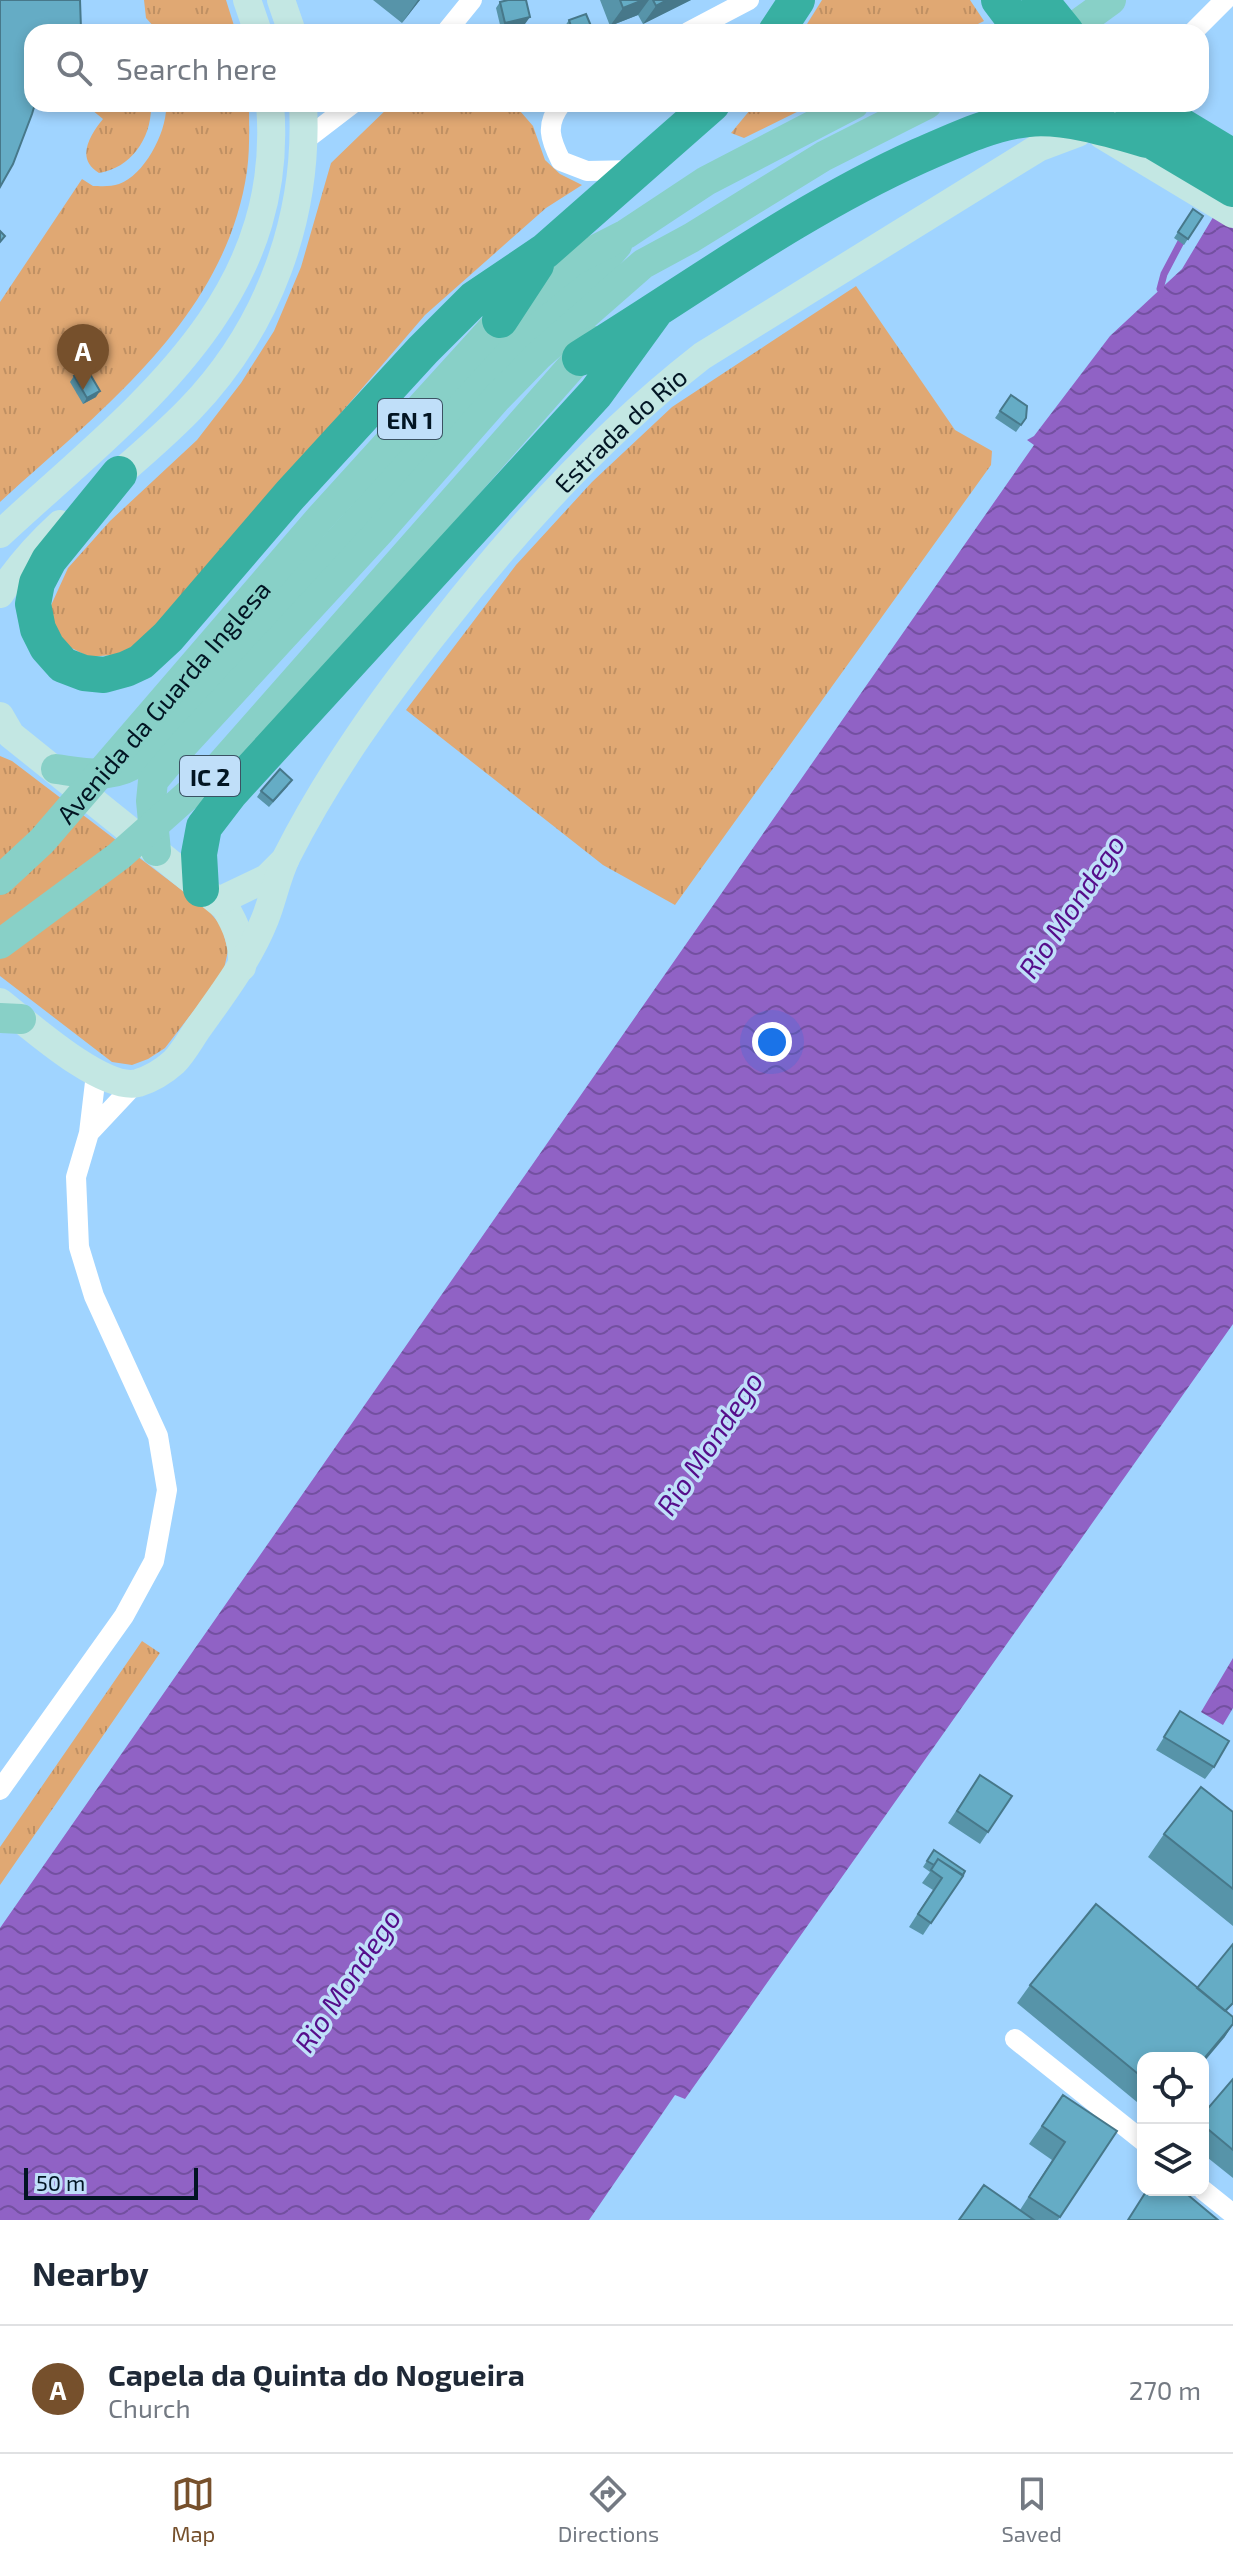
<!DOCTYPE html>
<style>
:root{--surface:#fff;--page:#f6f6f7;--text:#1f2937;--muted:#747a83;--line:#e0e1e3;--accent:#76502c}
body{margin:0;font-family:"Exo 2",sans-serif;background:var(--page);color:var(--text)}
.controls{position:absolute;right:24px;bottom:24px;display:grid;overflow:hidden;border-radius:16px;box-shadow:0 4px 12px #0003}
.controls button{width:72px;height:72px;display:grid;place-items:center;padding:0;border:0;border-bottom:2px solid var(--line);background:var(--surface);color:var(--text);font:40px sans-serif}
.scale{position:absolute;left:24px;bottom:20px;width:174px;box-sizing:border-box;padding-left:8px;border:4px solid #021523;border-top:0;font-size:22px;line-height:28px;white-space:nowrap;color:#021523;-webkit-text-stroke:6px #c0dff9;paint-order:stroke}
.you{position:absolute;left:772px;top:1042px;width:28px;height:28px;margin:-20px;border:6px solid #fff;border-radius:50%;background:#1a73e8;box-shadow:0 0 0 12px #1a73e833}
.badge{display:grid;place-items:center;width:52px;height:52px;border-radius:50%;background:var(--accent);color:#fff;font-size:26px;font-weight:700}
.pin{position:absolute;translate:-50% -66px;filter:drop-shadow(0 2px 4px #0008)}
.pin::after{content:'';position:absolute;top:42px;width:28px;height:24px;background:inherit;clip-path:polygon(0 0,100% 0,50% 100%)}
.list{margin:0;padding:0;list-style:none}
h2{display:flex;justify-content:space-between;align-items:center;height:104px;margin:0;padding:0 32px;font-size:34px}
h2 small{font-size:26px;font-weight:400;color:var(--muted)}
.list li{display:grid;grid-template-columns:52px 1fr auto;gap:24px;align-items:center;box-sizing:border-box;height:128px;padding:0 32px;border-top:2px solid var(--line)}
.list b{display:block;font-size:30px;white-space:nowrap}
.list p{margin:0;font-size:26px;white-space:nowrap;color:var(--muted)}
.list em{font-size:26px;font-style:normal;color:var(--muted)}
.icon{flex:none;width:44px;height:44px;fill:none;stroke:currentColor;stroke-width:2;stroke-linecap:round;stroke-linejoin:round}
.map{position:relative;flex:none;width:1233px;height:2220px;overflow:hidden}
.search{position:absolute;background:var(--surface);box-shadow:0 4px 12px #0003;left:24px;right:24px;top:24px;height:88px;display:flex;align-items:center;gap:20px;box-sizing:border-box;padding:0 28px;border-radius:24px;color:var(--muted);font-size:30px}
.sheet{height:232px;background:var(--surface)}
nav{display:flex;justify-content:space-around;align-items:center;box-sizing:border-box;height:112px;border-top:2px solid var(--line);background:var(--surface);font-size:22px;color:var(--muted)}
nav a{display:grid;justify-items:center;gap:4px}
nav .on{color:var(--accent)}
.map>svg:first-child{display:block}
.grass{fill:url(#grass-tufts)}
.water{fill:url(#water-waves)}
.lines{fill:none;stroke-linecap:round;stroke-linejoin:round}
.stream{stroke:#9062c5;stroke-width:7}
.street{stroke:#fff;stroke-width:20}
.secondary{stroke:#c3e7e3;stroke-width:28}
.primary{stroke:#88d0c7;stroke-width:30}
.highway{stroke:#38b0a2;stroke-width:36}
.wall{fill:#5794a9}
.shaded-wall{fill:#47788a}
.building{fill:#65acc5;stroke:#47788a;stroke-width:2}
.labels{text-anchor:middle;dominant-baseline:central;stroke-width:7;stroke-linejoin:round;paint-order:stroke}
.shield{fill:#c0dff9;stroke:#3b5263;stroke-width:2}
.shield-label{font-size:24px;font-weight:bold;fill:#021523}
.street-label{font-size:26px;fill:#021523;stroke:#c0dff9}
.water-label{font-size:28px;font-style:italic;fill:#550e8b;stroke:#c0dff9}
</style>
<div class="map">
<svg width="1233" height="2220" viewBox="0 0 1233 2220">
<defs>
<pattern id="grass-tufts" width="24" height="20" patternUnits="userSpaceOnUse" patternTransform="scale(2)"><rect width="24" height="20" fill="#e0a873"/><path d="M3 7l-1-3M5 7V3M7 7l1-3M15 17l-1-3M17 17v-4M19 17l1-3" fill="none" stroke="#bf9063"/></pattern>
<pattern id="water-waves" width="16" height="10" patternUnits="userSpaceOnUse" patternTransform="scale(2)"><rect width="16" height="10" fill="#9062c5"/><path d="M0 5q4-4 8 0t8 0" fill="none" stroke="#7350a0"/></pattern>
</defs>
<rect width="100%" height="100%" fill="#a0d4ff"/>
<!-- grass -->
<path class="grass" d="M144 0H226L236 32H155L156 29 146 18Z
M822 0H970L984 21 962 32H802Z
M90 104 151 105C152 138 131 168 99 173 75 159 90 135 103 119L92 110Z
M166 104H249C249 126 250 149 247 171 226 317 101 410 0 502V302L82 179 93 186C100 186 111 187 119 184 145 175 168 130 166 104Z
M392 104H514L533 126 545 160 560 174 582 185 546 208 425 315 154 631 122 654 89 657 60 642 48 612 68 568 110 521 197 440 241 383 274 331 301 267 331 163Z
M755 104H813L744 138 731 133Z
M856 286 955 430 992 451 991 465 675 905 603 865 406 710 516 565 592 482 672 407Z
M0 756 12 761 208 910 222 927 228 951 223 973 165 1048 148 1059 132 1065 112 1062 0 976Z
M142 1641 160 1653 0 1885V1847Z"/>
<!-- water -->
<path class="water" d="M1233 184V1324L685 2099 675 2095 589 2220H0V1928L1034 445 1027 440 1034 436 1110 336 1182 269Z
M1233 1658V1708L1223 1725 1201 1712Z"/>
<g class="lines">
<!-- stream -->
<path class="stream" d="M1166 295 1160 289 1164 274 1184 236"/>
<!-- street -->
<path class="street" d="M446 32 472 0
M688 32 749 0
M1193 32 1225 0
M561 104C545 125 550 139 561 161L587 171 637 170
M1100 119 1117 104
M305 140 352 104
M89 1133 135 1084
M0 1790 124 1616 154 1561 167 1490 158 1436 94 1296 79 1247 76 1177 89 1133 96 1074
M1015 2039 1143 2141
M1203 2190 1233 2214"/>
<!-- secondary -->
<g class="secondary">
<path d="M247 0 258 32"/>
<path d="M281 0 292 32"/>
<path d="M1102 135 1233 214"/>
<path d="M104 487C133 462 163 437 190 409 269 327 309 217 303 104"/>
<path d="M0 534C130 413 287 305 270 104"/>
<path d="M0 594C17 568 37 545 60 524"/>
<path d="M0 716 11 735 225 907C237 927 243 942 242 967"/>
<path d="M219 901 267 878 285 860"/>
<path id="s1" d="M0 1002C28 1024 103 1092 138 1083 151 1079 164 1071 174 1062 184 1052 191 1038 199 1027 224 992 249 959 265 919 273 899 277 876 287 856 329 773 383 698 441 625 518 526 602 434 702 356L1038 148 1078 133"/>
</g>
<!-- primary -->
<g class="primary">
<path d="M1067 32 1111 0"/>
<path d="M56 769C92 774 113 780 145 758L514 346 589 278 617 245"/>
<path d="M156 851 151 801 153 781 184 744 379 532 496 399 538 356 643 264 691 238 824 156 927 104"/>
<path id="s2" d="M0 880 42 841 321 517 500 320 573 261 626 234 706 181 854 104"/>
<path d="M0 944 119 856 217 769 594 341"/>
<path d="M0 1018 21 1019"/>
</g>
<!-- highway -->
<path class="highway" d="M999 0 1023 32
M1040 0 1066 32
M776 32 797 0
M1145 104 1233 157
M1127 126 1233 189
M500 320 536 265
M580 358C692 289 799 210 919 156 954 141 990 123 1028 119 1065 115 1113 130 1147 140
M119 474 49 560 37 583 33 604 38 629 47 647 63 665 84 673 104 675 126 669 141 662 168 637 290 495 423 350 474 299 545 251 712 104
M201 889 199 854 204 827 230 793 596 393 654 313"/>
</g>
<!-- wall -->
<path class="wall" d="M373 0H420L402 23Z
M600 0H691L643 24 638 15 610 26Z
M500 2 525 24 501 29 496 8Z
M569 20 589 30V32H567L565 26Z
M1193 209 1203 216 1184 245 1174 238Z
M74 376 96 397 83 404 70 382Z
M1011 395 1026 418 1016 432 995 418Z
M288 786 269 807 257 797 261 791Z
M1180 1711 1214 1767 1205 1779 1156 1750Z
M980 1775 1012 1796 980 1844 948 1823Z
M1233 1812V1926L1148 1857 1164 1834Z
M934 1850 965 1871 923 1935 909 1927 933 1890 922 1883 930 1872 923 1867Z
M1030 1985 1197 1988 1233 2004 1226 2012 1233 2025 1224 2038 1143 2058V2107L1017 2003Z
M1233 2079V2178L1203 2154V2114Z
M1063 2095 1117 2131 1058 2220H959L1020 2210 1052 2160 1029 2144Z"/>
<!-- shaded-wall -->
<path class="shaded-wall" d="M418 0H420L402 23Z
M643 0H649L638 15 610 26 623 8Z
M667 0H691L643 24 656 6Z
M530 17 525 24 501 29 505 23Z
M52 29H81L79 32H50Z
M100 391 96 397 83 404 87 398Z
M1233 2024 1224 2038 1203 2063V2060Z"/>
<!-- building -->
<path class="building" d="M0 0H80L81 29H52L56 32H32V104H35L32 114 13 164 0 187Z
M508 0H526L530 17 505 23 500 2Z
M620 0H643L623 8Z
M653 0H667L656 6Z
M586 14 591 26 588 27 589 32H573L569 20Z
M1193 209 1203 216 1188 239 1178 232Z
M0 231 5 236 0 242Z
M87 369 100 391 87 398 74 376Z
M1011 395 1027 406 1026 418 1021 425 1000 411Z
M280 769 292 780 273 801 261 791Z
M1180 1711 1229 1741 1214 1767 1164 1737Z
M980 1775 1012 1796 988 1832 957 1811Z
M1201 1787 1233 1812V1889L1164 1834Z
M934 1850 965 1871 963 1875 938 1859 934 1865 927 1861Z
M938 1859 963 1876 931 1923 918 1914 942 1878 931 1870Z
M1096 1904 1233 2017V2024L1203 2060V2058H1143V2078L1030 1985Z
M1233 1944V2003L1225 2011 1197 1988Z
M1233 2079V2150L1203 2125V2114Z
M1063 2095 1117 2131 1060 2217 1029 2197 1065 2142 1042 2126Z
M984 2185 1034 2220H959Z
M1147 2190H1182L1218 2220H1128Z"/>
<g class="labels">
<!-- shield labels -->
<g class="shield">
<rect x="378" y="399" width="64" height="40" rx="6"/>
<rect x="180" y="756" width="60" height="40" rx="6"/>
</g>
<g class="shield-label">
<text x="410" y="419">EN 1</text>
<text x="210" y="776">IC 2</text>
</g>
<!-- street labels -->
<g class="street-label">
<text stroke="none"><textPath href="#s1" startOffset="986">Estrada do Rio</textPath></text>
<text stroke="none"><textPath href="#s2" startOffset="242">Avenida da Guarda Inglesa</textPath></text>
</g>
<!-- water labels -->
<g class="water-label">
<text transform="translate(1071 906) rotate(-56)">Rio Mondego</text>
<text transform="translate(709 1443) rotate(-56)">Rio Mondego</text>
<text transform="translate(347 1980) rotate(-56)">Rio Mondego</text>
</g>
</g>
</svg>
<div class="controls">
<button><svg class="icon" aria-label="locate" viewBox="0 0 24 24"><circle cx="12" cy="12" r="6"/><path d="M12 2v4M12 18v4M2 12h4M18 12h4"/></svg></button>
<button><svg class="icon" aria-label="layers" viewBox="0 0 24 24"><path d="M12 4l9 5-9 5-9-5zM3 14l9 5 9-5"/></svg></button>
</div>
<div class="scale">50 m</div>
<div class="you"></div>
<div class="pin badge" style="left:83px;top:390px">A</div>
<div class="search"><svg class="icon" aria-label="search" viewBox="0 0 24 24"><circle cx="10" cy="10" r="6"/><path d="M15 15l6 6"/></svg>Search here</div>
</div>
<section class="sheet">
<h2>Nearby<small></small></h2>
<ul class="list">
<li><span class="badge">A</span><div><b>Capela da Quinta do Nogueira</b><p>Church</p></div><em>270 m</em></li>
</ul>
</section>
<nav>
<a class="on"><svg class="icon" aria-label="map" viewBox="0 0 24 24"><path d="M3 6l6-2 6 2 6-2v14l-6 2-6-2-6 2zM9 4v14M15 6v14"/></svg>Map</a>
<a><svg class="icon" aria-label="directions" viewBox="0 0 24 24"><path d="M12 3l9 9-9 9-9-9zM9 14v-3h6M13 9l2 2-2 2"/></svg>Directions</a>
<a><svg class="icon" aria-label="saved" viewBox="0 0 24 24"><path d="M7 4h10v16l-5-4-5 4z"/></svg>Saved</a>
</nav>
